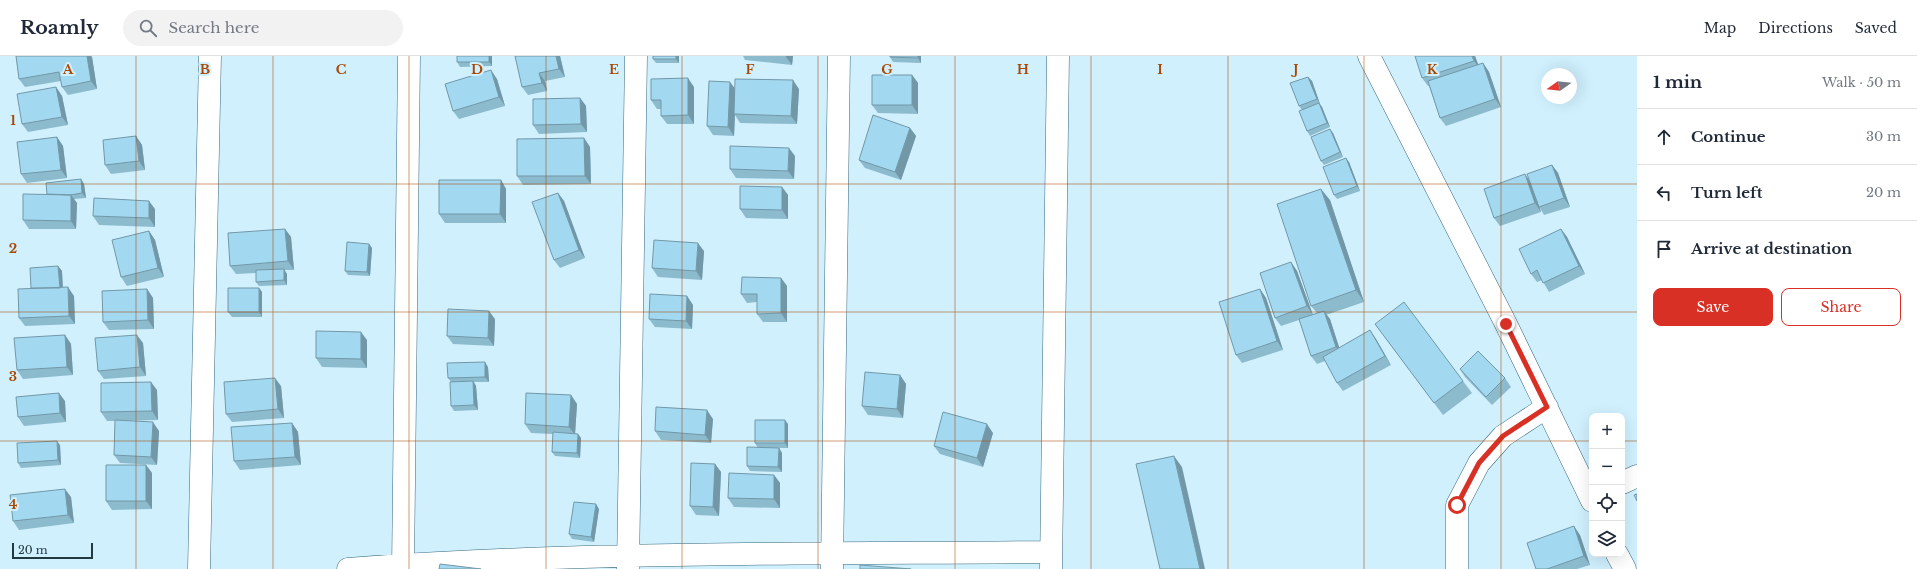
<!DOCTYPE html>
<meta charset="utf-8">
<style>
:root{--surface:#fff;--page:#f2f2f3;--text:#1f2937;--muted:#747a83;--line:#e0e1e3;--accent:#d93025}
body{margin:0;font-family:"Libre Baskerville",serif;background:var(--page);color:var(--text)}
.controls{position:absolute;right:12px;bottom:12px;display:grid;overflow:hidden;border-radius:8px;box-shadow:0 4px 16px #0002}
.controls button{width:36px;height:36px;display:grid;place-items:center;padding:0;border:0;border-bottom:1px solid var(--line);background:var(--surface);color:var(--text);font:20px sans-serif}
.compass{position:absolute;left:1541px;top:12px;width:36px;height:36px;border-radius:50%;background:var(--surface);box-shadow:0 4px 16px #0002;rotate:255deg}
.scale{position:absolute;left:12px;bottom:10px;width:81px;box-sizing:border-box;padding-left:4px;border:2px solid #233942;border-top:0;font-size:11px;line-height:14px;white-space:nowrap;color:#233942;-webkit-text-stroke:3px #d0f0fe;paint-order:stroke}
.stop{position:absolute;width:12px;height:12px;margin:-9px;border:3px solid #d93025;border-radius:50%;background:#fff}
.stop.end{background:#d93025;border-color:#fff;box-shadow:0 1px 4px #0008}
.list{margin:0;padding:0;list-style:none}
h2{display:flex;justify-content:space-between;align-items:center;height:52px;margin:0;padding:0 16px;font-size:17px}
h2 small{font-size:13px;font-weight:400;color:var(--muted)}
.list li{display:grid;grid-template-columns:26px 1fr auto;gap:12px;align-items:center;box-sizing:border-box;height:56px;padding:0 16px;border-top:1px solid var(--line)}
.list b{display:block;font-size:15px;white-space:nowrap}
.list em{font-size:13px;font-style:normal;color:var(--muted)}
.actions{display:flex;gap:8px;padding:12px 16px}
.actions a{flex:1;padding:9px 0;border:1px solid var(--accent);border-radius:8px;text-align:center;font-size:14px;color:var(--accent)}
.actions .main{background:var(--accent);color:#fff}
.icon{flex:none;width:22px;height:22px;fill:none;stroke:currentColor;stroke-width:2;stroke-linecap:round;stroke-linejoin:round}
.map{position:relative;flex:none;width:1637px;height:513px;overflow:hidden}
header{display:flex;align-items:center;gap:24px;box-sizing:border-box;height:56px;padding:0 20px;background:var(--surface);border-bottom:1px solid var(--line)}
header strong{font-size:19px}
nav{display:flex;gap:22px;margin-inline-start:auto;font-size:14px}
.search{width:280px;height:36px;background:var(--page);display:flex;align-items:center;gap:10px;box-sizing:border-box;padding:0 14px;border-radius:22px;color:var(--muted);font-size:15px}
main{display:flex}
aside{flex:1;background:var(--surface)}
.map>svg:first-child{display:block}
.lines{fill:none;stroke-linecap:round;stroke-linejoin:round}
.minor-casing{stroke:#36697e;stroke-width:23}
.minor{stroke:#fff;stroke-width:22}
.wall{fill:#8cbbce}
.shaded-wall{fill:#7298a8}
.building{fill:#a3d9f0;stroke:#7298a8}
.route{stroke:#d93025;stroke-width:5}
.grid{fill:none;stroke:#a94803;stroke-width:1;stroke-opacity:0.55}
.grid-label{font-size:13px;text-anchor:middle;font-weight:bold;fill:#a94803;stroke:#d0f0fe;stroke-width:4;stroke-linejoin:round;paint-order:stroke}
</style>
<header>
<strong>Roamly</strong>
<div class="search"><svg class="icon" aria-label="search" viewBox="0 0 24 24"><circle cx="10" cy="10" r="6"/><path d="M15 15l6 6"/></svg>Search here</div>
<nav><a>Map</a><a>Directions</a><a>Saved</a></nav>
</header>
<main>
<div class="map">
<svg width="1637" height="513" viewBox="0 0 1637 513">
<rect width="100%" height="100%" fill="#d0f0fe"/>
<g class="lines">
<!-- minor casing -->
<g class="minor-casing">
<path id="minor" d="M1369 0 1506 268 1592 445
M1622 427 1637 420
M1617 498 1625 513
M832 512 839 0
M199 513 210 0
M348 513C582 495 817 498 1051 496
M403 513 409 0
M628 513 636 0
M1051 513 1058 0
M1457 513V449L1479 407 1503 380 1547 351"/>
</g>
<!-- minor -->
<use href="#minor" class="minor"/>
</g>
<!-- wall -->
<path class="wall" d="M16 0H91L92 1 97 33 68 39 62 31 61 25 25 31 19 23Z
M492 0V10L460 11 457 6Z
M515 0H560L565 21 545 25 547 35 528 39 522 31Z
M653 0H679V7H656L653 3Z
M743 0H793L792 9 745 4Z
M921 0V7L893 6 890 1Z
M1415 0H1475L1478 9 1483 7 1489 16 1501 51 1446 70 1440 62 1429 30H1428L1422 22Z
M912 19 918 27V58L878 57 872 49Z
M1308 21 1312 25 1320 48 1322 51 1330 71 1310 80 1307 75 1302 54 1299 50Z
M497 23 505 50 459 63 453 55Z
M56 31 62 40 68 69 28 76 22 68Z
M694 31V68H667L661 60V53H657L651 44Z
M735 33H799L797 68 740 67 735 59 734 80 713 79 707 70Z
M580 42 586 50 587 76 539 78 533 69Z
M910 72 916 80 901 124 865 112 859 104Z
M1333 77 1343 101 1324 109 1321 105Z
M136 80 142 89 145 114 111 118 105 109Z
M57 81 63 90 67 122 27 127 21 118Z
M584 82 590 91 591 128 523 129 517 120Z
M795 100 794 123 736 122 730 113Z
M1349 106 1360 135 1337 143 1334 139Z
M1552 109 1558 117 1570 151 1544 159 1540 152 1541 156 1500 170 1494 162 1525 118 1529 125Z
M81 123 84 128 86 142 74 143 77 147 76 173H29L23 164 47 138Z
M501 124 506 133V167H445L439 158Z
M782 131 788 139V163L746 162 740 153Z
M558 137 564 145 585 202 560 212 554 204Z
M1330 144 1364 246 1326 259 1330 263 1339 292 1370 274 1376 283 1391 309 1343 335 1337 327 1325 305 1317 308 1311 300 1299 264 1281 270 1275 262 1291 206 1297 215 1313 259 1317 257 1311 250Z
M155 153V171L99 169 93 160Z
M285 173 291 181 294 214H284L287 218V229L259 230 256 226V217L236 218 230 210Z
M1561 173 1567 181 1585 218 1549 236 1542 224 1537 226 1531 218Z
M149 175 155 184 164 221 127 230 121 221Z
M369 188 372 192 370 220 348 219 345 215Z
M704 195 702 224 658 221 652 212Z
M58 210 62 215 63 232 74 240 75 268 25 270 19 262 31 232Z
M781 222 787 230V266H763L757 258V246L747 247 741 238Z
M259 232 262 236V261H232L228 256Z
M147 233 153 242 154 273 109 274 103 266Z
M1260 233 1266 242 1283 294 1242 307 1236 299Z
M687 240 693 249 692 273 655 271 649 263Z
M495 263 494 290 453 288 447 280Z
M1375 268 1463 325 1472 337 1443 359Z
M65 279 71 288 73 319 23 323 17 314Z
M367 284V312L322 311 316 302Z
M143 287 146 320 104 323 98 315Z
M488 311 489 326H474L476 330 478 354 454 355 451 350V326L448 322Z
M1460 313 1505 322 1511 331 1492 349 1465 321Z
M900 319 906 328 903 362 868 359 862 350Z
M281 330 284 362 232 366 226 358Z
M157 334 158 364 121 365 159 375 157 409 120 407 114 399 115 365H107L101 356Z
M571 339 577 348 575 378H578L581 382 580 402 555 400 552 396 553 378 531 377 525 368Z
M65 345 66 366 24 370 18 361Z
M713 363 711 387 661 384 655 375Z
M292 367 298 376 301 409 240 414 234 405Z
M788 368V392H767H779L782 397V416L750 415 747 410 758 392 755 387Z
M993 377 983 411 940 398 934 390Z
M60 389 61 409 21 412 18 407Z
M715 408 721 416 719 460 696 459 690 450Z
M146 409 152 417V453L112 454 106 445Z
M774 419 780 427V452L734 451 728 442Z
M71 441 74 467 19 474 13 465Z
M599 453 594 486 572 483 569 478Z
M1580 479 1590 509 1577 513H1536Z"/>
<!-- shaded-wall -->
<path class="shaded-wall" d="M87 0H91L92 1 97 33 91 25Z
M489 0H492V10L489 6Z
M556 0H560L565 21 559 13Z
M676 0H679V7L676 3Z
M786 0H793L792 9 786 1Z
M918 0H921V7L918 2Z
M1472 0H1475L1480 13 1474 5Z
M1483 7 1489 16 1501 51 1495 43Z
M491 14 497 23 505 50 499 41Z
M539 17 545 25 547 35 542 27Z
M912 19 918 27V58L912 49Z
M1308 21 1312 25 1320 48 1317 43Z
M688 22 694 31V68L688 59Z
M793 24 799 33 797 68 791 60Z
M730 26 736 34 734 80 728 71Z
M56 31 62 40 68 69 62 61Z
M580 42 586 50 587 76 581 68Z
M1319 47 1322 51 1330 71 1327 67Z
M910 72 916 80 901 124 895 116Z
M1330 73 1333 77 1343 101 1340 96Z
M136 80 142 89 145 114 139 105Z
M57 81 63 90 67 122 61 114Z
M584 82 590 91 591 128 585 120Z
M789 92 795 100 794 123 788 115Z
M1346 102 1349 106 1360 135 1357 130Z
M1552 109 1558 117 1570 151 1564 142Z
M1525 118 1531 127 1541 156 1535 147Z
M81 123 84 128 86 142 82 137Z
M501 124 506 133V167L500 158Z
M782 131 788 139V163L782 154Z
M1321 133 1330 144 1364 246 1356 234Z
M558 137 564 145 585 202 579 194Z
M71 139 77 147 76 173 71 165Z
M149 145 155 153V171L149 162Z
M285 173 291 181 294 214 288 205Z
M1561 173 1567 181 1585 218 1579 210Z
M149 175 155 184 164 221 158 212Z
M698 187 704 195 702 224 696 215Z
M369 188 372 192 370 220 367 216Z
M1291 206 1297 215 1313 259 1307 250Z
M58 210 62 215 63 237 60 233Z
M284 213 287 218V229L284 224Z
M781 222 787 230V266L781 257Z
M68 231 74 240 75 268 69 260Z
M259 232 262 236V261L259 256Z
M147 233 153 242 154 273 148 264Z
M1260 233 1266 242 1283 294 1277 285Z
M687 240 693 249 692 273 686 265Z
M489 255 495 263 494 290 488 282Z
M1324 255 1330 263 1342 300 1336 291Z
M1370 274 1376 283 1391 309 1385 300Z
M361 276 367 284V312L361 303Z
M65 279 71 288 73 319 67 311Z
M137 279 143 287 146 320 140 311Z
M485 306 488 311 489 326 485 321Z
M900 319 906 328 903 362 897 353Z
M275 322 281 330 284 362 278 353Z
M473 325 476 330 478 354 474 349Z
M151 326 157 334 158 364 152 355Z
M59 337 65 345 66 366 60 357Z
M571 339 577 348 575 379 569 371Z
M707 354 713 363 711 387 705 379Z
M785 364 788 368V392L785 387Z
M153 366 159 375 157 409 151 401Z
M292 367 298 376 301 409 295 401Z
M987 368 993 377 983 411 977 402Z
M578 378 581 382 580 402 577 397Z
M57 385 60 389 61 409 58 404Z
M779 392 782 397V416L778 411Z
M1174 400 1182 411 1205 513H1200Z
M715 408 721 416 719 460 713 451Z
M146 409 152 417V453L146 445Z
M774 419 780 427V452L774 443Z
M65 433 71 441 74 467 68 459Z
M596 448 599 453 594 486 591 481Z
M1574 470 1580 479 1590 509 1584 500Z"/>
<!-- building -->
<path class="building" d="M16 0H87L91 25 62 31 59 16 19 23Z
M457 0H489V6H457Z
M515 0H556L559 13 539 17 542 27 522 31Z
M653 0H676V3H653Z
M890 0H918V2L890 1Z
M1415 0H1472L1474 5 1422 22Z
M1483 7 1495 43 1440 62 1428 25Z
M491 14 499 41 453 55 445 28Z
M872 19H912V49H872Z
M1308 21 1317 43 1299 50 1290 27Z
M688 22V59L661 60V44H651V23Z
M735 23 793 24 791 60 734 58Z
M709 25 730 26 728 71 707 70Z
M56 31 62 61 22 68 17 38Z
M580 42 581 68 533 69V43Z
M1319 47 1327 67 1307 75 1299 55Z
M873 59 910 72 895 116 859 104Z
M1330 73 1340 96 1321 105 1311 81Z
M136 80 139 105 105 109 103 84Z
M57 81 61 114 21 118 17 86Z
M584 82 585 120H517V83Z
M730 90 789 92 788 115 730 113Z
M1346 102 1357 130 1334 139 1323 111Z
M1552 109 1564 142 1539 151 1527 118Z
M1525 118 1535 147 1494 162 1484 133Z
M81 123 82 137 70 139 47 138 46 127Z
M439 124H501L500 158H439Z
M740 130 782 131V154L740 153Z
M1321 133 1356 234 1311 250 1277 148Z
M558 137 579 194 554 204 532 146Z
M23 138 71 139V165L23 164Z
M94 142 149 145V162L93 160Z
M285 173 288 205 230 210 228 177Z
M1561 173 1579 210 1543 227 1537 214 1531 218 1519 193Z
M149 175 158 212 121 221 112 184Z
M654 184 698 187 696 215 652 212Z
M347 186 369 188 367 216 345 215Z
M1291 206 1307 250 1275 262 1260 217Z
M58 210 60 232H31L30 212Z
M284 213V224L256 226V214Z
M742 221 781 222V257L757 258V238H741Z
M68 231 69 260 19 262 18 233Z
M228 232H259V256H228Z
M147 233 148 264 103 266 102 235Z
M1260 233 1277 285 1236 299 1219 246Z
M650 238 687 240 686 265 649 263Z
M1404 246 1463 325 1434 347 1375 268Z
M448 253 489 255 488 282 447 280Z
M1324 255 1336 291 1311 300 1299 263Z
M1370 274 1385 300 1337 327 1323 301Z
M316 275 361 276V303L316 302Z
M65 279 67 311 17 314 14 282Z
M137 279 140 311 98 315 95 282Z
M1478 295 1505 322 1486 341 1460 313Z
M485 306V321L448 322 447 307Z
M865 316 900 319 897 353 862 350Z
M275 322 278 353 226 358 224 326Z
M473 325 474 349 451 350 450 326Z
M151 326 152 355 101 356V327Z
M59 337 60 357 18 361 16 341Z
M526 337 571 339 569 371 525 368Z
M656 351 707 354 705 379 655 375Z
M943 356 987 368 977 402 934 390Z
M115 364 153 366 151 401 114 399Z
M755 364H785V387H755Z
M292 367 295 401 234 405 231 371Z
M553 376 578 378 577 397 552 396Z
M57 385 58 404 18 407 17 387Z
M747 391 779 392 778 411 747 410Z
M1174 400 1200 513H1160L1136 408Z
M691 407 715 408 713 451 690 450Z
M106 409H146V445H106Z
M729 417 774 419V443L728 442Z
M65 433 68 459 13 465 10 439Z
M1637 438V445L1634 439Z
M574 446 596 448 591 481 569 478Z
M1574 470 1584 500 1547 513H1536L1527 487Z
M440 508 481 513H439Z
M860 509 911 513H860Z"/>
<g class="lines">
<!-- route -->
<path class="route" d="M1457 449 1479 407 1503 380 1547 351 1506 268"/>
</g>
<!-- grid -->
<path class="grid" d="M136 0V513M273 0V513M409 0V513M546 0V513M682 0V513M818 0V513M955 0V513M1091 0V513M1228 0V513M1364 0V513M1501 0V513M0 128H1637M0 256H1637M0 385H1592M1622 385H1637"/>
<g class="grid-label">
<text x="68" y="18">A</text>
<text x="205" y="18">B</text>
<text x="341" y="18">C</text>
<text x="477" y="18">D</text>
<text x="614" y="18">E</text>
<text x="750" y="18">F</text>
<text x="887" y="18">G</text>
<text x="1023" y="18">H</text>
<text x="1160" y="18">I</text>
<text x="1296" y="18">J</text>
<text x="1432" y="18">K</text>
<text x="13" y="69">1</text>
<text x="13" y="197">2</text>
<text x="13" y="325">3</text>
<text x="13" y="453">4</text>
</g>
</svg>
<div class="controls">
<button>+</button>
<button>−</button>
<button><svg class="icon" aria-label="locate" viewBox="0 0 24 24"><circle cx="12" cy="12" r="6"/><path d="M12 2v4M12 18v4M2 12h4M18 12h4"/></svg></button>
<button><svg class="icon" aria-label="layers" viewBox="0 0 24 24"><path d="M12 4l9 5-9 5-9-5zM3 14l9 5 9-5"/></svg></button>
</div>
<svg class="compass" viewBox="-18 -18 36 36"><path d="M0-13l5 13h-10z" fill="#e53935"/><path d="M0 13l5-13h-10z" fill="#747a83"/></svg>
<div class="scale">20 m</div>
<div class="stop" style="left:1457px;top:449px"></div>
<div class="stop end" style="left:1506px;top:268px"></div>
</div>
<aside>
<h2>1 min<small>Walk · 50 m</small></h2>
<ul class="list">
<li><svg class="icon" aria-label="ahead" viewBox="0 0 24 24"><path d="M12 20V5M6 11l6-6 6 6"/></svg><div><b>Continue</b></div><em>30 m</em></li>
<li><svg class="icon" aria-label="left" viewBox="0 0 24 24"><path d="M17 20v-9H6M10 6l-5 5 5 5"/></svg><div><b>Turn left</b></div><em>20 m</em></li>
<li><svg class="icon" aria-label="arrive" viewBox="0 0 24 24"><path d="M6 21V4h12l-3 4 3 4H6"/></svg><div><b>Arrive at destination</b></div></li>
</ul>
<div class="actions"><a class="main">Save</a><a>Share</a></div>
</aside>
</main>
